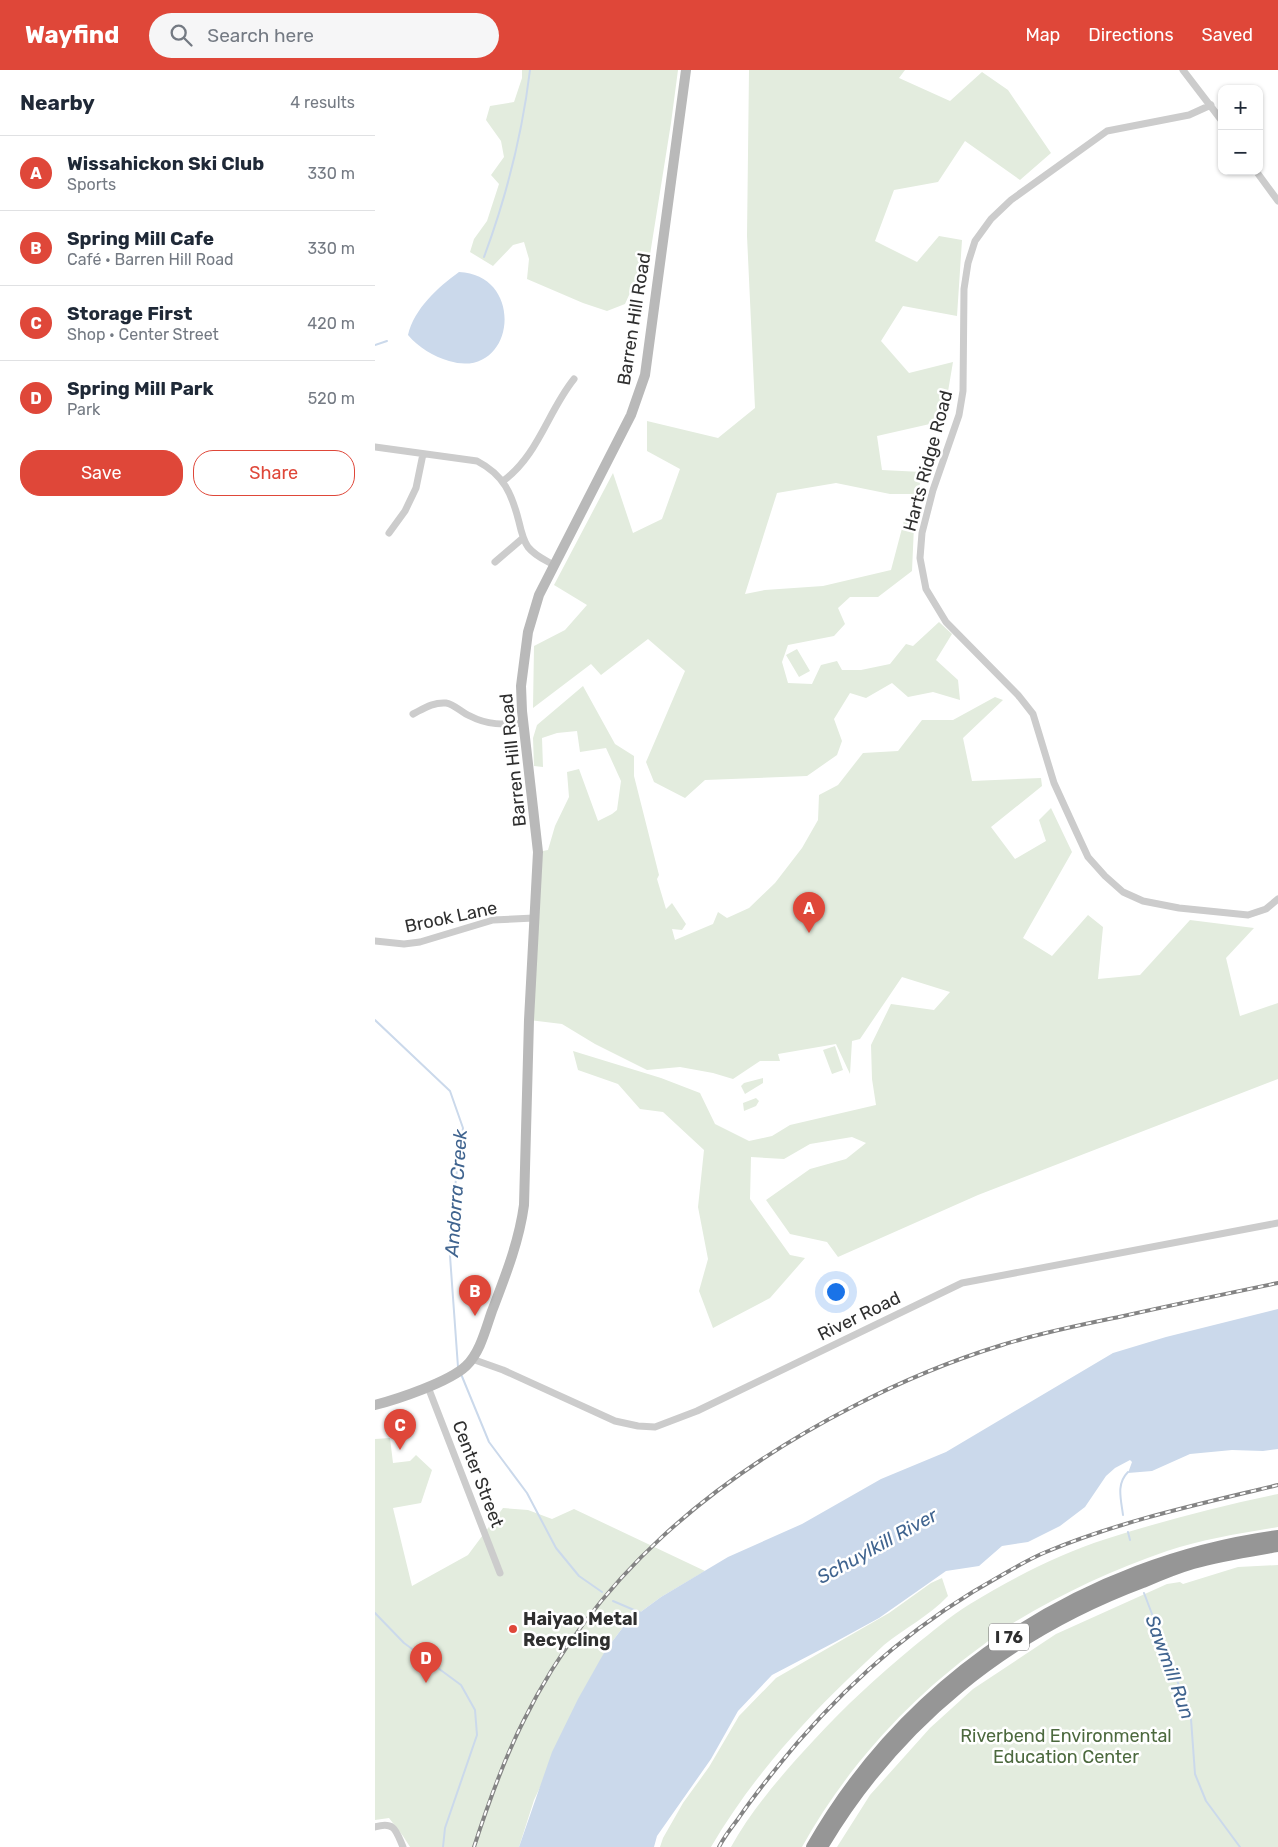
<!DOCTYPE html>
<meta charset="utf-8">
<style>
:root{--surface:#fff;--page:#f6f6f7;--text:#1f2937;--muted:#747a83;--line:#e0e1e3;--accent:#df4739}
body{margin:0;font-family:Rubik,sans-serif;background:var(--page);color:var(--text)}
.controls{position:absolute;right:15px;top:15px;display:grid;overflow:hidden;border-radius:10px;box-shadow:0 1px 4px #0004}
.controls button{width:45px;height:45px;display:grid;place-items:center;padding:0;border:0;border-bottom:1px solid var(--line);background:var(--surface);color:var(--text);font:25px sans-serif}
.you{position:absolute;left:460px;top:1221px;width:18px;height:18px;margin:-12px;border:4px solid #fff;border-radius:50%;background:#1a73e8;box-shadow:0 0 0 8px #1a73e833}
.badge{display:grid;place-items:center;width:32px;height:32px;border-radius:50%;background:var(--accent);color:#fff;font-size:16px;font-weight:700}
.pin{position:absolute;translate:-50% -41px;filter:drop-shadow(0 1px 2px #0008)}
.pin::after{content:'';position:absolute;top:26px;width:18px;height:15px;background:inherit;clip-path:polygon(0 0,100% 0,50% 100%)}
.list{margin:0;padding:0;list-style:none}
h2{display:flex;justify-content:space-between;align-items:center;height:65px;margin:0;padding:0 20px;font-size:21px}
h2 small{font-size:16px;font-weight:400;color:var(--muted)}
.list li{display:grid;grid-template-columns:32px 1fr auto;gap:15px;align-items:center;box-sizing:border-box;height:75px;padding:0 20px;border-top:1px solid var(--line)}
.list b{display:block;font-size:19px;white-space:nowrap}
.list p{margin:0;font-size:16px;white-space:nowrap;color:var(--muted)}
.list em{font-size:16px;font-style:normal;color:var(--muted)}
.actions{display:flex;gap:10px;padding:15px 20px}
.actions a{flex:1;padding:11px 0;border:1px solid var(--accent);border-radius:20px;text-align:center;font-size:18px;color:var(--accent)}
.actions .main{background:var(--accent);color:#fff}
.icon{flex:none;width:28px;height:28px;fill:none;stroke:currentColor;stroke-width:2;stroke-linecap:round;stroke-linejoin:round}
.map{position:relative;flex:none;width:903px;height:1777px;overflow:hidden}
header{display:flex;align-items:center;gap:30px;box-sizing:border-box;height:70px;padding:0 25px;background:var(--accent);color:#fff}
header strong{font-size:24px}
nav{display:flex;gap:28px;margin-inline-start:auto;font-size:18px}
.search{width:350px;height:45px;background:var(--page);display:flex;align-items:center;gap:12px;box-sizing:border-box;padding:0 18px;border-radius:28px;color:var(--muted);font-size:19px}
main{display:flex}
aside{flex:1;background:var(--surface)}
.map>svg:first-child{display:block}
.green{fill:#e3ecde}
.water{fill:#cbd9eb}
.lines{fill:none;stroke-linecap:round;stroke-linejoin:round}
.stream{stroke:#cbd9eb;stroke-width:2}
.street{stroke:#ccc;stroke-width:7}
.secondary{stroke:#b9b9b9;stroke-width:10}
.highway{stroke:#969696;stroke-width:12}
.rail-casing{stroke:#848484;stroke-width:4}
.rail{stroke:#fff;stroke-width:2;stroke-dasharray:5.5;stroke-linecap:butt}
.poi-dot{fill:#df4739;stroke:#fff;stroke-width:2}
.labels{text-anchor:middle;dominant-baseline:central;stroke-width:5;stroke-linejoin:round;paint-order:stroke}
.shield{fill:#fff;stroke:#6d6d6d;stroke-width:1}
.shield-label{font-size:16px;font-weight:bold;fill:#2f2f2f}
.street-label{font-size:18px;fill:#2f2f2f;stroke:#fff}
.poi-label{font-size:18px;font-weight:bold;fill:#2f2f2f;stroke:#fff;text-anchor:start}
.park-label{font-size:18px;fill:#4c693e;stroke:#fff}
.water-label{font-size:19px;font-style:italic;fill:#40648f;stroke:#fff}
</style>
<header>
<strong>Wayfind</strong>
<div class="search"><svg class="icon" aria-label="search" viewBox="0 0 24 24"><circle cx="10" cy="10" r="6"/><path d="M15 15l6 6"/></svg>Search here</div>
<nav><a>Map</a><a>Directions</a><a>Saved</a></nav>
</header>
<main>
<aside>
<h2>Nearby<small>4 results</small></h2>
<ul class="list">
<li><span class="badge">A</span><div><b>Wissahickon Ski Club</b><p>Sports</p></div><em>330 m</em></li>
<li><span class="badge">B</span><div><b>Spring Mill Cafe</b><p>Café · Barren Hill Road</p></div><em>330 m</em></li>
<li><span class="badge">C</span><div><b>Storage First</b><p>Shop · Center Street</p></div><em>420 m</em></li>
<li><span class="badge">D</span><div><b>Spring Mill Park</b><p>Park</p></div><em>520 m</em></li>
</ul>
<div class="actions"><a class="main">Save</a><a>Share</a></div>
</aside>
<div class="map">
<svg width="903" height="1777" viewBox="0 0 903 1777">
<rect width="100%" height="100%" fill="#fff"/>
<!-- green -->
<path class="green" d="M147 0H303L296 53 274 191 259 214 250 234 232 241 208 233 152 209 154 189 149 172 138 175 118 196 95 182 99 169 112 151 124 114 116 105 129 87 126 71 111 50 115 36 139 32 147 8Z
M374 0H530L524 8 575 31 607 2 633 20 676 83 645 110 590 71 563 112 519 120 500 171 542 192 564 166 587 170 582 246 528 236 506 271 534 303 578 292 568 351 502 366 507 400 547 402 543 424H515L461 413 402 423 370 524 390 520 448 516 516 500 530 447 542 444 539 456 537 501 503 527H475L463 538 470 554 459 566 413 575 407 592 413 613 437 614 446 595 462 591 467 600H486L515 594 531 574 538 576 564 552 577 564 561 590 583 610 585 630 558 622 533 627 517 613 491 628 475 623 459 649 467 671 462 685 432 706 330 710 310 728 279 712 271 692 310 601 273 569 226 605 216 594 158 638 159 576 190 560 212 535 179 515 238 403 258 463 287 449 305 399 272 381V351L343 368 380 338 372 166Z
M422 579 435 601 424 607 411 585Z
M208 616 240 674 259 686V706L284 805 282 809 291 839 297 833 311 854 307 860 297 859 300 870 338 854 343 842 352 848 374 838 400 813 427 778 443 750 444 725 463 715 488 683 523 681 547 650H578L620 627 628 630 588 668 597 711 666 708 667 716 616 757 640 789 671 771 664 750 676 738 697 782 648 868 677 886 713 845 728 857 723 909 765 905 815 850 879 858 851 888 865 946 903 933V1009L603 1125 463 1187 452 1172 415 1164 391 1130 435 1099 471 1089 491 1073 477 1067 435 1074 409 1089 376 1087 375 1129 415 1185 430 1188 395 1228 338 1258 324 1221 333 1189 323 1137 329 1080 288 1042 265 1039 243 1014 203 1000 198 981 286 1008 325 1023 340 1054 374 1071 397 1066 415 1055 501 1035 497 1009 496 975 516 934 559 940 575 922 527 907 485 969 477 971 475 1004 461 974 403 984 405 991H385L358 1009 338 1003 305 997 272 1000 220 974 187 954 154 950 165 805 168 781 173 780 180 756 194 727 192 702 204 699 223 751 237 744 242 740 246 711 231 678 205 682 202 661 182 663 167 668 168 697 159 696 158 668 162 655Z
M460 976 468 1000 457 1004 448 980Z
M388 1008V1013L370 1024 366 1016 369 1013Z
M381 1028 384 1031 381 1036 369 1041 368 1033Z
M15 1368 18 1393 35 1391 41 1385 57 1400 46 1433 18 1438 37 1516 93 1485 128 1438 153 1440 177 1449 199 1439 330 1501 286 1527 252 1552 230 1581 159 1730 144 1777H35L28 1766 14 1748 0 1750V1369Z
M903 1424V1457C866 1463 828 1469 792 1481 739 1499 686 1524 638 1553 626 1560 615 1570 604 1578 533 1630 470 1699 427 1777H356C377 1739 410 1701 439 1670 470 1636 503 1606 538 1577 557 1562 575 1546 595 1534 638 1508 684 1484 731 1469 787 1451 845 1436 903 1424Z
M903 1495V1777H462L495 1725 555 1658 598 1619 681 1564 792 1514 805 1512 808 1514 863 1497Z
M567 1508 573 1526C554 1546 530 1558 509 1575 497 1586 485 1598 473 1609 420 1660 373 1714 336 1777H285L288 1768 308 1733 334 1697 364 1646 401 1608 514 1543 556 1513Z"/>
<!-- water -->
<path class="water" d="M84 202C152 205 140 311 74 291 58 286 44 278 33 265 39 239 63 217 84 202Z
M903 1239V1379L888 1381 857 1380 815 1384 777 1401 753 1403 757 1392 755 1390 740 1398 731 1406 710 1437 685 1456 653 1472 627 1476 604 1496 571 1501 504 1548 462 1571 397 1605 363 1641 336 1689 282 1766 279 1777H144L177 1682 203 1629 230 1581 252 1552 286 1527 353 1487 427 1454 506 1409 571 1382 738 1283 791 1267Z"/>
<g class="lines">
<!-- stream -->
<path class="stream" d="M109 187C132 125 147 66 155 0
M0 275 12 271
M0 950 75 1021 88 1058 83 1091 74 1172 83 1297
M86 1304 114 1372 152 1423 181 1478 204 1506 227 1522
M748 1445C746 1429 741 1414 753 1402
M753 1462 755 1470
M769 1523 798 1599 816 1649 820 1704 831 1731 865 1777
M238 1531 266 1543
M0 1543 29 1573 86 1615 100 1640 102 1665 70 1758 68 1777"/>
<!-- street -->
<path class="street" d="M808 0 847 51
M836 35 814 45 732 61 636 130 616 149 600 171 593 193 589 219 588 321 584 345 558 420 547 463 545 488 551 519 571 552 643 625 658 644 679 713 700 759 713 787 730 806 748 822 768 831 804 838 873 845 891 839 903 829
M881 101 903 131
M0 377 102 391C129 405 137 424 144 452 146 461 148 470 153 477 160 486 170 490 179 495
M128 411C163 386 173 341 199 309
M14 463 30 441 41 418 48 384
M120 492 148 468
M38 644C48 639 58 632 71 633 79 634 87 643 95 646 112 655 129 655 148 653
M0 871 29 874 45 872 118 850 159 848
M97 1289 128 1300 240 1351 263 1356 280 1357 322 1341 587 1213 903 1153
M53 1317 125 1503
M0 1757C20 1751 21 1761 28 1777"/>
<!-- secondary -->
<path class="secondary" d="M0 1335C23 1329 74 1312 91 1296 105 1283 111 1258 117 1241 130 1207 144 1172 149 1135L154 950 163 782 147 641 146 616 153 562 164 525 256 345 270 305 311 0"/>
<!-- highway -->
<path class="highway" d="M437 1777C534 1607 710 1492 903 1466
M447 1777C521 1652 632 1563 768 1512 784 1505 801 1498 818 1493 846 1485 874 1481 903 1476"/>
<!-- rail casing -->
<g class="rail-casing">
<path id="rail" d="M99 1777C113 1734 128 1691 149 1650 220 1507 337 1409 477 1337 525 1312 575 1291 627 1275 665 1263 705 1255 744 1247 797 1235 850 1224 903 1213
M344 1777C349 1767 356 1758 363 1749 382 1721 402 1697 423 1672 484 1602 547 1549 627 1505 641 1497 656 1488 671 1482 745 1451 825 1434 903 1415"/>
</g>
<!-- rail -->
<use href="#rail" class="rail"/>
</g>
<!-- markers -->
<circle class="poi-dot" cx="138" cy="1559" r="5"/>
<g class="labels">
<!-- shield labels -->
<rect class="shield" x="614" y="1553.5" width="40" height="27" rx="4"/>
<g class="shield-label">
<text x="634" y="1567">I 76</text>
</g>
<!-- street labels -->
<g class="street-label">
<text transform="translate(259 249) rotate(-81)">Barren Hill Road</text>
<text transform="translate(553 391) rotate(-75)">Harts Ridge Road</text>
<text transform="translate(138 690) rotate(-96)">Barren Hill Road</text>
<text transform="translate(76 847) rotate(-12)">Brook Lane</text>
<text transform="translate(484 1246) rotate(-26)">River Road</text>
<text transform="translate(103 1404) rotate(69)">Center Street</text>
</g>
<!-- poi labels -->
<g class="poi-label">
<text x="148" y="1549">Haiyao Metal<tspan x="148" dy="21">Recycling</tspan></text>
</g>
<!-- park labels -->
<g class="park-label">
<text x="691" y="1666">Riverbend Environmental<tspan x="691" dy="21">Education Center</tspan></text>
</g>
<!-- water labels -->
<g class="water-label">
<text transform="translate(81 1123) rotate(-86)">Andorra Creek</text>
<text transform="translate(502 1476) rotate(-29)">Schuylkill River</text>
<text transform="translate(795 1597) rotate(70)">Sawmill Run</text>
</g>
</g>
</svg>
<div class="controls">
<button>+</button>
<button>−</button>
</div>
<div class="you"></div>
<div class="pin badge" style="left:434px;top:863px">A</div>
<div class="pin badge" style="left:100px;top:1246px">B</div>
<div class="pin badge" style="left:25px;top:1380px">C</div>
<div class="pin badge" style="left:51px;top:1613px">D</div>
</div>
</main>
